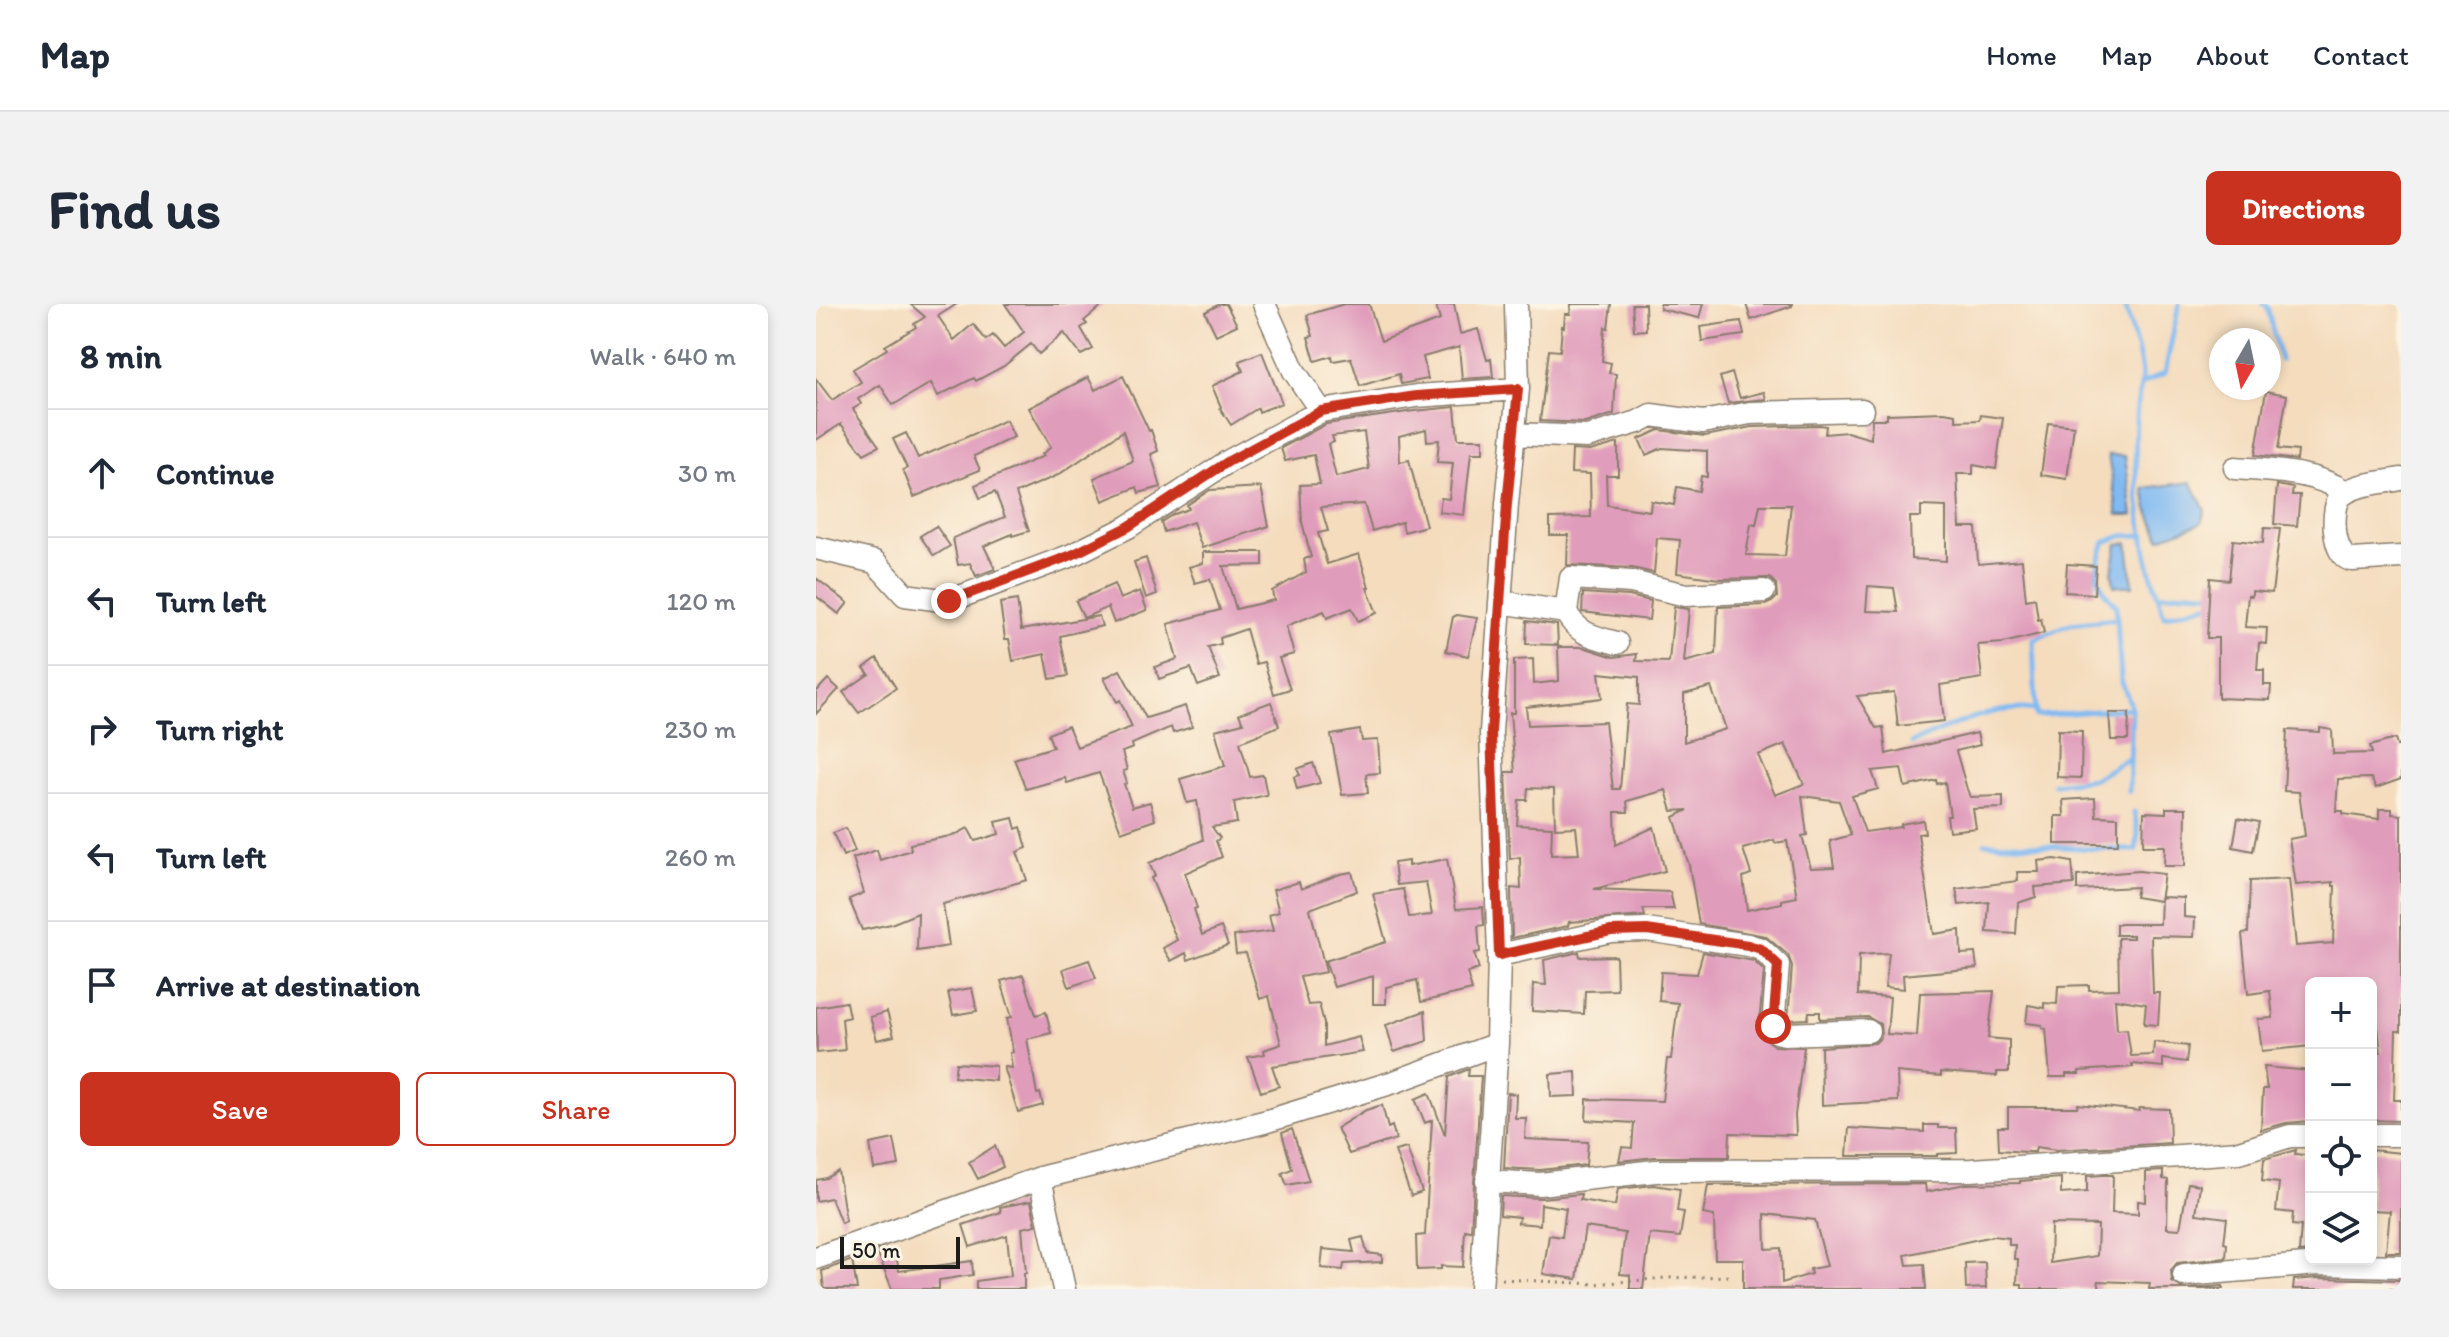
<!DOCTYPE html>
<meta charset="utf-8">
<style>
:root{--surface:#fff;--page:#f2f2f3;--text:#1f2937;--muted:#747a83;--line:#e0e1e3;--accent:#c8321e}
body{margin:0;font-family:Itim,sans-serif;background:var(--page);color:var(--text)}
.controls{position:absolute;right:24px;bottom:24px;display:grid;overflow:hidden;border-radius:12px;box-shadow:0 4px 12px #0003}
.controls button{width:72px;height:72px;display:grid;place-items:center;padding:0;border:0;border-bottom:2px solid var(--line);background:var(--surface);color:var(--text);font:40px sans-serif}
.compass{position:absolute;left:1393px;top:24px;width:72px;height:72px;border-radius:50%;background:var(--surface);box-shadow:0 4px 12px #0003;rotate:189deg}
.scale{position:absolute;left:24px;bottom:20px;width:120px;box-sizing:border-box;padding-left:8px;border:4px solid #1c1c1c;border-top:0;font-size:22px;line-height:28px;white-space:nowrap;color:#1c1c1c;-webkit-text-stroke:6px #fcf5e5;paint-order:stroke}
.stop{position:absolute;width:24px;height:24px;margin:-18px;border:6px solid #c8321e;border-radius:50%;background:#fff}
.stop.end{background:#c8321e;border-color:#fff;box-shadow:0 2px 8px #0008}
.list{margin:0;padding:0;list-style:none}
h2{display:flex;justify-content:space-between;align-items:center;height:104px;margin:0;padding:0 32px;font-size:34px}
h2 small{font-size:26px;font-weight:400;color:var(--muted)}
.list li{display:grid;grid-template-columns:52px 1fr auto;gap:24px;align-items:center;box-sizing:border-box;height:128px;padding:0 32px;border-top:2px solid var(--line)}
.list b{display:block;font-size:30px;white-space:nowrap}
.list em{font-size:26px;font-style:normal;color:var(--muted)}
.actions{display:flex;gap:16px;padding:24px 32px}
.actions a{flex:1;padding:18px 0;border:2px solid var(--accent);border-radius:12px;text-align:center;font-size:28px;color:var(--accent)}
.actions .main{background:var(--accent);color:#fff}
.icon{flex:none;width:44px;height:44px;fill:none;stroke:currentColor;stroke-width:2;stroke-linecap:round;stroke-linejoin:round}
.map{position:relative;flex:none;width:1585px;height:985px;overflow:hidden;border-radius:12px}
header{display:flex;align-items:center;gap:48px;box-sizing:border-box;height:112px;padding:0 40px;background:var(--surface);border-bottom:2px solid var(--line)}
header strong{font-size:38px}
nav{display:flex;gap:44px;margin-inline-start:auto;font-size:28px}
.intro{display:flex;align-items:center;justify-content:space-between;box-sizing:border-box;height:192px;padding:0 48px}
h1{margin:0;font-size:56px}
.button{padding:20px 36px;border-radius:12px;background:var(--accent);color:#fff;font-size:28px;font-weight:700}
main{display:flex;gap:48px;padding:0 48px}
aside{flex:1;background:var(--surface);border-radius:12px;box-shadow:0 4px 12px #0003}
.map>svg:first-child{display:block}
.water{fill:#81baf2;stroke:#4e6b87;stroke-width:2}
.lines{fill:none;stroke-linecap:round;stroke-linejoin:round}
.stream{stroke:#81baf2;stroke-width:5}
.building{fill:#e09cbb;fill-rule:evenodd}
.minor-casing{stroke:#887c6c;stroke-width:25}
.path{stroke:#887c6c;stroke-width:3;stroke-dasharray:2 6;stroke-linecap:butt}
.minor{stroke:#fff;stroke-width:22}
.route{stroke:#c8321e;stroke-width:10}
</style>
<header>
<strong>Map</strong>
<nav><a>Home</a><a>Map</a><a>About</a><a>Contact</a></nav>
</header>
<div class="intro"><h1>Find us</h1><a class="button">Directions</a></div>
<main>
<aside>
<h2>8 min<small>Walk · 640 m</small></h2>
<ul class="list">
<li><svg class="icon" aria-label="ahead" viewBox="0 0 24 24"><path d="M12 20V5M6 11l6-6 6 6"/></svg><div><b>Continue</b></div><em>30 m</em></li>
<li><svg class="icon" aria-label="left" viewBox="0 0 24 24"><path d="M17 20v-9H6M10 6l-5 5 5 5"/></svg><div><b>Turn left</b></div><em>120 m</em></li>
<li><svg class="icon" aria-label="right" viewBox="0 0 24 24"><path d="M7 20v-9h11M14 6l5 5-5 5"/></svg><div><b>Turn right</b></div><em>230 m</em></li>
<li><svg class="icon" aria-label="left" viewBox="0 0 24 24"><path d="M17 20v-9H6M10 6l-5 5 5 5"/></svg><div><b>Turn left</b></div><em>260 m</em></li>
<li><svg class="icon" aria-label="arrive" viewBox="0 0 24 24"><path d="M6 21V4h12l-3 4 3 4H6"/></svg><div><b>Arrive at destination</b></div></li>
</ul>
<div class="actions"><a class="main">Save</a><a>Share</a></div>
</aside>
<div class="map">
<svg width="1585" height="985" viewBox="0 0 1585 985">
<rect width="100%" height="100%" fill="#fcf5e5"/>
<filter id="ink" filterUnits="userSpaceOnUse"><feTurbulence type="fractalNoise" baseFrequency=".0125" numOctaves="2"/><feDisplacementMap in="SourceGraphic" scale="16" xChannelSelector="R" yChannelSelector="G"/><feConvolveMatrix kernelMatrix="1 2 1 2 8 2 1 2 1" color-interpolation-filters="sRGB"/></filter>
<filter id="wash" filterUnits="userSpaceOnUse"><feTurbulence type="fractalNoise" baseFrequency=".006" numOctaves="4" result="noise"/><feDisplacementMap in="SourceGraphic" scale="32" xChannelSelector="R" yChannelSelector="G"/><feGaussianBlur stdDeviation="1.8" result="paint"/><feColorMatrix in="noise" values="0 0 0 0 0 0 0 0 0 0 0 0 0 0 0 0 0 1.4 0 .05"/><feComposite in="paint" operator="in"/></filter>
<g filter="url(#wash)">
<rect width="100%" height="100%" fill="#f4dcbd"/>
<!-- water -->
<path class="water" d="M1292 151 1309 152 1317 211H1302Z
M1375 178 1389 206 1385 219 1344 234 1332 205 1328 184Z
M1312 239 1317 282H1298L1296 269 1301 240Z"/>
<g class="lines">
<!-- stream -->
<path class="stream" d="M1309 0C1314 23 1325 49 1326 72 1326 82 1322 92 1321 102 1316 154 1324 243 1342 291L1373 288 1399 290
M1447 0 1451 2 1464 56
M1325 80 1349 69 1363 0
M1342 291 1348 312 1391 301H1399
M1300 315 1254 320 1217 336 1220 412 1316 404
M1096 439C1134 422 1178 400 1220 406
M1238 480 1278 475 1313 454
M1313 488 1316 404 1305 376 1300 301C1277 279 1278 267 1289 238L1306 232 1329 231
M1169 539C1219 540 1269 546 1320 546L1322 528 1318 508"/>
</g>
<g id="blocks">
<!-- building -->
<path class="building" d="M94 0H141L122 12 138 36 157 20 170 36 177 31 188 44 208 28 189 0H288L268 17 271 20 265 24 277 45 265 51 248 29 223 50 215 40 188 62 160 77 158 74 122 92 115 79 77 101 64 81 42 95 45 100 37 105 63 142 48 150 25 120 0 136V75L16 96 45 78 37 65 71 45 69 42 100 23 98 20 109 13Z
M404 0H410L421 21 400 31 389 8Z
M528 0H553L565 37 624 16 620 2 638 0 644 30 662 25 671 56 675 55 677 73 646 75 643 43 607 53 612 75 585 80 583 70 544 82 535 54 517 57 516 52 499 57 492 33 497 32 491 11Z
M755 0H795L792 24 789 23 786 57 795 59 793 69 800 70 798 110 769 119 724 117 733 46 744 47 746 22 748 23 749 10H754Z
M816 0H829L830 26 818 27Z
M844 0H887L883 14 844 5Z
M930 0H976V2L935 16Z
M925 17 928 31 886 37 884 23Z
M446 48 466 99 443 108 442 104 415 121 404 104 405 103 396 82 427 67 423 57Z
M916 69 924 94 948 88 950 95 912 99 904 73Z
M307 72 333 127 335 126 342 147 335 150 345 183 323 189 321 183 287 197 278 174 317 157 307 127 242 171 200 189 213 227 196 232V230L168 242 179 265 160 272 154 259 142 261 137 234 189 213 179 188 164 194 159 181 228 152 226 150 235 143 213 104 272 73 279 86Z
M1450 87 1471 91 1462 145 1482 147 1481 156 1439 151Z
M639 103 642 135H667V149H655L648 211 623 208 625 194 633 195 637 159 621 158 623 136 611 137 610 125 583 132 584 158 593 156 610 222 588 228 586 218 556 227 548 200 505 203 512 227 502 229 511 260 543 250 553 284H551L561 309 542 317 536 304 511 314 508 307 470 322 478 350 463 354 474 385 458 390 448 358 440 360 430 325 404 334 405 340 392 343 404 374 382 382 375 364 343 375 339 363 361 355 352 320 404 306 394 275 379 279 373 263 387 259V248H447V261L407 262 420 305 458 296 456 287 490 268 488 255 495 253 486 218 484 181 504 180 498 151 469 157 465 144 510 120 598 107ZM548 128 553 165 520 173 512 140 518 138 516 132Z
M1128 108 1140 110V117L1164 116 1165 111 1187 114 1180 165 1157 161V170H1141L1144 223H1160L1162 260 1206 256 1210 296 1219 294 1222 316 1225 315 1228 329 1187 339 1162 341 1166 374 1124 381 1128 417 1082 422 1078 388 1041 392 1060 424 1067 423 1070 450 1161 429 1164 441 1140 447 1151 485 1154 493 1187 492V504L1157 505 1160 524 1133 527 1131 512H1134L1129 478 1121 480 1120 476 1089 483 1085 464 1056 467 1062 485 1036 492 1049 528 1085 523V520L1107 516 1109 529 1102 530 1118 630 1144 626 1145 650 1159 649 1161 664 1087 671 1088 685 1069 683 1073 649 1043 651 1042 691 1074 693 1071 730 1101 732 1104 689 1178 687 1172 734 1193 736V768H1181V772L1125 768V772L1081 768 1082 797 1006 801 1005 743 1059 739 1065 733 1064 720 1052 713 1004 715V708H993L992 715 972 716 976 662 972 651 949 632 883 620 873 561 858 513 872 506 856 507 850 486 811 497 812 508H799L800 541 838 523 849 567 778 585 854 588 858 605H827L829 612 753 618 752 622 696 634 695 584 705 585 704 553 694 555 690 468H699L694 409H698V356L717 355 718 380 743 377 742 343H767L798 353 821 350 820 357 853 358 858 303 873 305 868 358 900 350 902 303 949 301 956 298 961 293 960 280 954 274 903 275 861 269 864 236 841 234 838 269 816 264 751 261 752 231H734V214L775 213 774 170 755 169 756 146 774 147 802 139V171H790L791 201 834 207 835 197 858 201 861 183 883 187 885 172 891 173V147L846 144 830 151 823 135 843 126 889 132 936 123 1004 121 1010 122 1009 130 1031 128 1055 135 1056 115H1071V110ZM944 201H975L969 252 930 251 935 220 940 221ZM1105 202 1130 203V257L1095 255 1094 213H1105ZM1052 282 1078 284 1082 308 1050 307ZM783 369 823 373V401L811 400 804 485H797L789 418 712 421 710 403 786 394ZM895 383 910 425 868 438V390ZM969 440 988 480 959 491 942 451ZM712 484 738 485 739 524 760 523 763 550 735 551 736 523 701 521 703 496H711ZM986 492 1023 497 1035 531 1014 537 1018 563 995 564 986 532 991 531ZM958 536 959 539 971 537 981 593 966 596V599L931 606 927 573 935 570 927 545Z
M190 116 198 133 158 152 164 166 98 193 87 166 91 164 77 135 90 129 102 154Z
M1232 119 1258 122 1251 175 1225 171Z
M1461 181 1477 184 1476 191H1484L1481 222 1458 220Z
M445 183 453 222 386 244 377 218 348 228 345 218 358 210 373 205 371 201 394 186Z
M120 222 134 242 118 252 104 232Z
M1448 224 1464 225 1456 289 1436 287V292L1432 291 1429 323 1451 324 1450 340 1443 339 1441 366H1448V381H1455L1454 396 1402 394V334H1391L1394 274 1413 276 1417 236 1447 239Z
M330 254 341 290 330 294 318 258Z
M1251 260 1280 262 1278 290 1249 288Z
M0 274 32 299 23 310 0 292Z
M298 280 304 295 324 287 331 306 298 319 292 303 268 314 260 297Z
M767 289 813 292 835 297 833 316 766 308Z
M201 296 205 326 283 312 286 322 244 332 252 372 234 375 229 350 197 357 193 335H189L184 299Z
M641 311 661 314 652 352 630 347 637 313Z
M711 317 741 321 742 341 710 340Z
M61 354 80 384 43 409 27 388 53 370 48 364Z
M304 366 330 414 369 402 376 423 357 429 355 423 316 440 317 444 306 448 311 466 307 467 311 479 308 480 316 503 334 498 339 516 305 528 283 469 251 479 249 474 210 485 198 455 237 443 232 430 252 422 261 443 316 423 304 396 301 398 288 374Z
M12 375 23 385 0 410V388Z
M455 398 463 422 424 438 434 473 447 471 451 491 418 498 421 519 396 523 404 534 400 537 406 553 369 569 381 604 378 605 386 631 405 623 412 641 372 656 370 649 355 657 347 644 361 636 335 574 339 572 333 559 387 536 381 497 371 499 364 475 409 462 399 426 427 419 423 410Z
M1293 409H1313L1312 436H1295Z
M1504 424 1516 426 1517 450 1556 449 1554 442 1579 435 1581 442H1585V475L1560 484 1555 474 1522 475 1520 507H1527V510L1563 515V505H1576V510L1585 511V727H1580L1578 796H1585V817L1555 816V748H1565L1561 714 1555 715V679H1495V742L1446 747 1442 715 1457 714 1454 687 1432 690 1426 630 1432 629 1434 577 1473 575 1480 642 1517 639 1519 582H1517V578L1480 581 1473 535 1489 532 1483 488 1468 487 1471 426 1504 428Z
M544 426 546 437 562 436 564 469 550 470 552 489 526 491 515 431Z
M1242 426 1266 427 1265 474 1241 473Z
M497 459 504 479 481 485 478 473 484 471 481 465Z
M1279 494 1280 512 1302 513V540H1239V512H1248L1247 496Z
M1350 504H1370L1369 562H1348L1349 542H1327L1328 508 1350 509Z
M197 514 200 525 205 523 211 544 201 548 211 576 127 600 133 642 101 647 102 609 75 620 46 626 33 595 48 589 37 554 61 546 64 556 95 546 94 540 139 531 152 524 159 537 183 530 180 518Z
M1422 514 1443 518 1437 547 1417 543Z
M30 524 39 547 27 552 17 529Z
M631 555 640 605 667 603 668 621 662 622 664 648 658 649 663 665 651 669 656 686 605 698 601 676 570 683V700H557V672L518 683 509 657 570 638 557 590 587 585 593 613 616 611 610 578 581 581 578 559 592 557V562Z
M1239 555 1256 558 1258 580 1219 583 1220 593 1202 599 1200 630 1171 628 1173 598 1143 601 1140 585 1202 577 1201 568H1223L1222 557Z
M1323 567 1348 570 1344 597 1319 593 1321 583 1261 586V572Z
M536 568 541 587 494 605 510 668 484 673 492 701 503 700 508 719V742L543 733 547 748 456 762 463 782 445 788 432 753 449 750 448 746 465 740 453 692 444 695 430 649 420 650 418 632 457 627 453 611 463 608 457 586 483 578 485 585 524 570Z
M1345 593 1368 594V613L1379 614 1378 633 1335 632 1337 689H1344L1342 721 1328 720 1330 700 1299 695 1301 726 1311 725 1315 752 1337 751 1338 738 1372 742 1370 758 1347 755V763L1316 760 1317 763 1263 767V770H1250V773H1234L1230 725 1226 724V721L1210 719 1212 701 1228 704V699L1241 700 1242 682 1273 681V686L1303 685 1302 634H1317V631H1300V620H1344Z
M763 648 764 653 800 652 801 686 769 687 768 710 716 707 717 680 730 681 728 656Z
M887 648 938 657 948 667 943 721 945 730 958 742 988 743 979 811 980 831 914 829 913 853H839L803 857 806 843 816 844 818 819 770 816 771 795 846 797 851 755H855L862 699 843 697 845 668 881 670Z
M273 656 280 674 253 683 247 665Z
M207 671 220 711 230 708 235 729 211 735 221 790 224 789 227 801 202 808 188 763 196 764 194 749 197 748 191 714 196 713 185 677Z
M156 684 161 707 137 711 132 688Z
M30 698 33 713 26 715 29 746 1 749 0 703Z
M609 707 611 737 578 748 570 721Z
M71 708 78 732 61 736 54 713Z
M140 759 180 762V777L138 773Z
M1448 763 1495 767V817L1470 819 1445 826 1447 785H1451Z
M653 765 652 772H665L655 927 649 926 647 963 625 962V965L601 966 600 932 609 931 616 816 609 819 599 795 613 789 629 831 633 773Z
M760 768 761 792 735 793 734 770Z
M692 789 700 790 699 814H710L709 835 772 838 770 861 724 866 688 864Z
M1262 800 1323 807V804L1353 805 1354 839 1241 846 1220 843 1219 848H1210L1183 846 1182 823H1192V803H1261Z
M566 801 572 824 576 822 580 835 533 850 521 824 550 806Z
M1108 821H1122V824H1140L1141 849 1121 850V852H1031L1033 824 1108 828Z
M476 825 493 877 471 881 466 869 476 865 466 829Z
M78 835 83 861 58 865 54 840Z
M179 842 187 863 162 875 153 858Z
M591 844 606 888 595 892 579 847Z
M1480 846 1479 850 1495 852V947L1483 948 1485 922 1476 921 1477 909 1460 907 1463 879 1446 877 1448 855Z
M1555 846 1585 849V948H1570L1574 907 1555 906Z
M22 867 30 917 25 919 15 894 0 897V876L10 874Z
M1347 867V875L1352 876 1351 924 1364 925 1372 879 1384 881 1380 910 1411 914 1408 939 1411 940 1410 954 1361 959 1355 966 1356 978 1368 985 1407 982V985H1333L1334 979 1282 977 1284 985H1206V980H1201L1202 955H1198L1199 941H1193V934L1177 932 1089 951 1091 961 1108 960 1110 985H927V955H899L898 912 887 910 892 881 1109 880 1110 888 1149 880 1204 879V877L1245 874V890L1271 888V872L1287 871H1297L1296 909 1322 910V897L1330 898V868ZM949 910 999 916 1011 962 994 965 995 970 966 979 965 944 950 945ZM1235 920 1282 921 1281 952 1234 959Z
M838 881 864 885 861 907 868 908 864 933 834 930 827 985H814V971L804 970 809 929 769 923 761 975 727 970 733 931 746 933 750 904 725 900 724 921 702 919 703 913 684 911 685 892 726 894 765 890 764 896 799 902 802 885Z
M215 897 220 921 206 924 210 969H208V985H160V977L195 972 191 931 154 943 147 921 185 908 184 903Z
M547 933 551 949 566 951V958L528 960 527 966 505 964 507 945 538 948 535 936Z
M66 945 79 946 83 967 156 957 157 971 123 976V985H76L61 947Z
M36 956 41 985H8L6 967Z
M1169 958 1170 984 1150 985 1149 959Z
M1502 974 1584 976 1583 985H1477L1478 976Z"/>
</g>
</g>
<g filter="url(#ink)">
<use href="#blocks" fill-opacity="0" stroke="#887c6c" stroke-width="2"/>
<g class="lines">
<!-- minor casing -->
<g class="minor-casing">
<path id="minor" d="M448 0 478 67 505 107
M699 130 771 133 822 118 835 111 887 118 934 109 1046 106
M1419 164C1458 167 1497 167 1530 188
M1585 175C1567 179 1539 179 1525 192 1515 201 1515 255 1537 256L1585 253
M0 244 59 258 89 291 133 297 256 251 312 223 413 157 505 107 600 92 702 85
M684 298 750 308 755 274 815 278 870 291 948 287
M750 308C761 330 778 333 801 339
M683 651 795 627 831 626 932 641 945 645 962 661 957 722 961 728 969 730 1052 727
M1555 831H1585
M224 874 248 985
M671 877 724 880 839 867 1155 866 1423 848 1474 832H1495
M0 954 224 874 448 818 578 778 681 740
M1368 971 1502 960 1585 962
M665 985 681 740 683 651 675 428 691 200 702 85 700 0"/>
</g>
<!-- path -->
<path class="path" d="M686 975 779 980 850 974 915 972"/>
<!-- minor -->
<use href="#minor" class="minor"/>
</g>
</g>
<g class="lines" filter="url(#ink)">
<!-- route -->
<path class="route" d="M133 297 256 251 312 223 413 157 505 107 600 92 702 85 691 200 675 428 683 651 795 627 831 626 932 641 945 645 962 661 957 722"/>
</g>
</svg>
<div class="controls">
<button>+</button>
<button>−</button>
<button><svg class="icon" aria-label="locate" viewBox="0 0 24 24"><circle cx="12" cy="12" r="6"/><path d="M12 2v4M12 18v4M2 12h4M18 12h4"/></svg></button>
<button><svg class="icon" aria-label="layers" viewBox="0 0 24 24"><path d="M12 4l9 5-9 5-9-5zM3 14l9 5 9-5"/></svg></button>
</div>
<svg class="compass" viewBox="-18 -18 36 36"><path d="M0-13l5 13h-10z" fill="#e53935"/><path d="M0 13l5-13h-10z" fill="#747a83"/></svg>
<div class="scale">50 m</div>
<div class="stop" style="left:957px;top:722px"></div>
<div class="stop end" style="left:133px;top:297px"></div>
</div>
</main>
